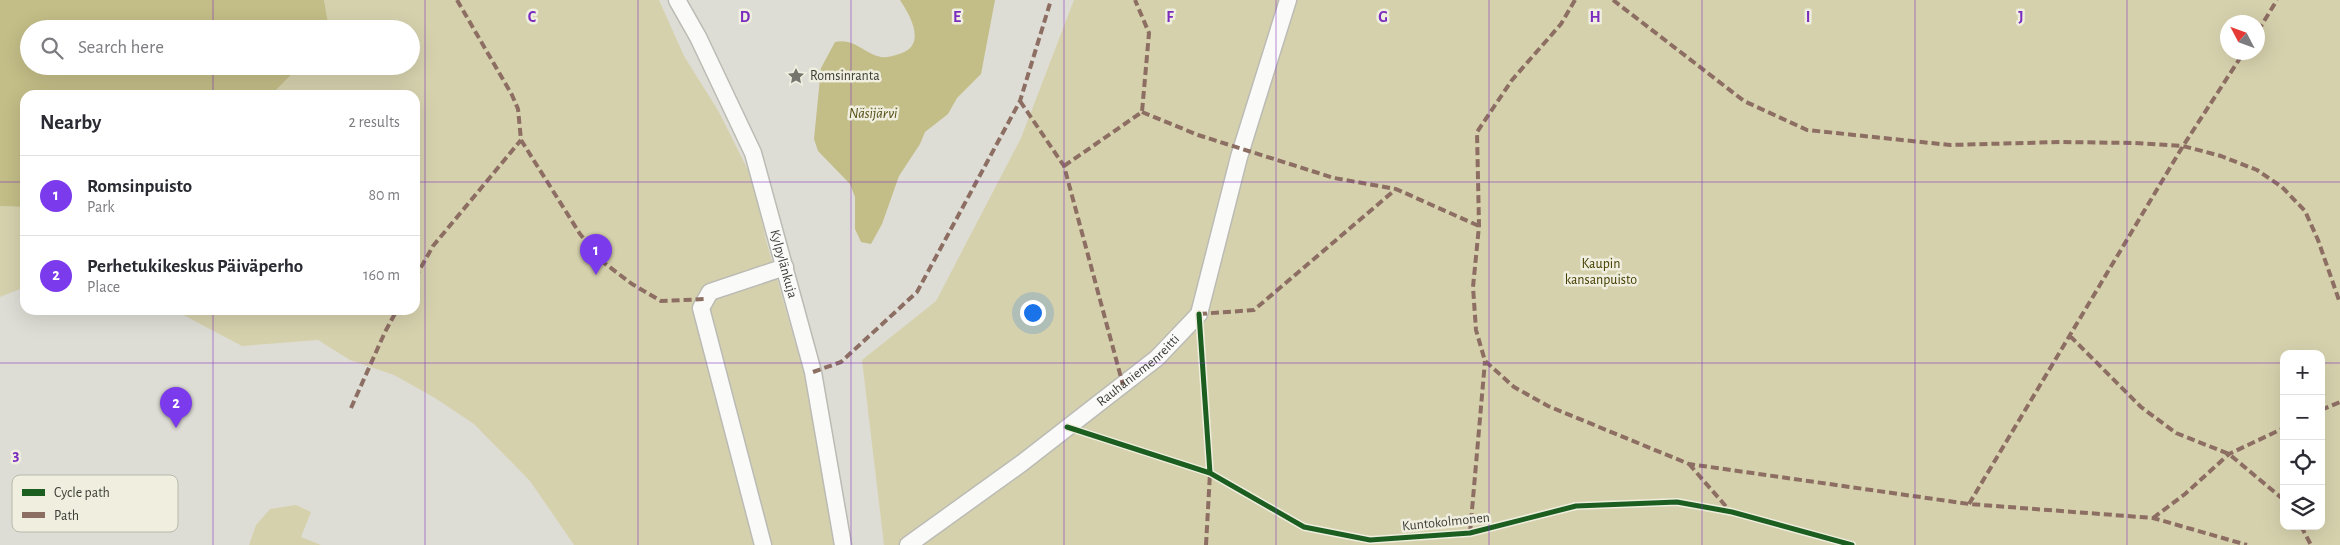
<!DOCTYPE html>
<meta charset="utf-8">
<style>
:root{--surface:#fff;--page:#f7f7f7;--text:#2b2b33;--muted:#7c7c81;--line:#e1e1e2;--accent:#7c3aed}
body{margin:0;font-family:"Alegreya Sans",sans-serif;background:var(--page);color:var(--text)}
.controls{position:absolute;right:15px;bottom:15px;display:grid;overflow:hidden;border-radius:10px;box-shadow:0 5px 20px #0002}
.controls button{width:45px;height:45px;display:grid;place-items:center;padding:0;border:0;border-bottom:1px solid var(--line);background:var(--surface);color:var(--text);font:25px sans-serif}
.compass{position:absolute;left:2220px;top:15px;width:45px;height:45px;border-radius:50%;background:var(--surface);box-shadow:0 5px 20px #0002;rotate:311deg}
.you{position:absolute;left:1032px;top:312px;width:18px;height:18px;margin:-12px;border:4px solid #fff;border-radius:50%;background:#1a73e8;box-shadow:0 0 0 8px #1a73e833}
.badge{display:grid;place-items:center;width:32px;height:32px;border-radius:50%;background:var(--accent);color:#fff;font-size:16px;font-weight:700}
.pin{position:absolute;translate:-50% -41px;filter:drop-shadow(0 1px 2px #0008)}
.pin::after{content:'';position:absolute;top:26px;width:18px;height:15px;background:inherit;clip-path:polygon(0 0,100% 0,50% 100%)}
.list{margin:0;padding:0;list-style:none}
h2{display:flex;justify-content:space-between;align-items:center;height:65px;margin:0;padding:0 20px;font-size:21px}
h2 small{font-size:16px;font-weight:400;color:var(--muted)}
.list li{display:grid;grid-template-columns:32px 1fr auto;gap:15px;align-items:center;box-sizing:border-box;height:80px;padding:0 20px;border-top:1px solid var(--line)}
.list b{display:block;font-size:19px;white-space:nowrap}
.list p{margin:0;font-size:16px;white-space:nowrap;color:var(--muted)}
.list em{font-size:16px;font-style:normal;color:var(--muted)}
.icon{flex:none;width:28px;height:28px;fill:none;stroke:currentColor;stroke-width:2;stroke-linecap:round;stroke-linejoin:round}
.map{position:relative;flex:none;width:2340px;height:545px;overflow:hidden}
.search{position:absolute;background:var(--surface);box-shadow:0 5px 20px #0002;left:20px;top:20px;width:400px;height:55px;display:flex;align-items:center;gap:12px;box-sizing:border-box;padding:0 18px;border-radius:28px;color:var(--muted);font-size:19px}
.panel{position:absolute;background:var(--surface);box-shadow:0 5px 20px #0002;left:20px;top:90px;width:400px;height:225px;border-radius:15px}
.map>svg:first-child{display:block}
.green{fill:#d6d1ad;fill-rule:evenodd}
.water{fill:#c3bd87}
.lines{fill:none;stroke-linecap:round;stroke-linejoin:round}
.lane-casing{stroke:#bbbbb4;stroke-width:19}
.lane{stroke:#fafaf9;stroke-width:16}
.quiet{stroke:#8d6e63;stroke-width:4;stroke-dasharray:8 4;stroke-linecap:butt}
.cycleway-casing{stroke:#efeedf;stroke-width:8}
.cycleway{stroke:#1b5e20;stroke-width:5}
.grid{fill:none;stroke:#7b2cbf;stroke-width:1;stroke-opacity:0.55}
.labels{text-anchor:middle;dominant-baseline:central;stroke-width:5;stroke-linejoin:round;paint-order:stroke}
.poi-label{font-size:14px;fill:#3d3d37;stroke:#efeedf;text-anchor:start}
.park-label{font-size:14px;fill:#453e00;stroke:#efeedf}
.street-label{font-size:14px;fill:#3d3d37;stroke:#efeedf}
.water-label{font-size:15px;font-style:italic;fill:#544d15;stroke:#efeedf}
.key{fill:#efeedf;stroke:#bab9ad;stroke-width:1}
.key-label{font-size:14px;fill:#3d3d37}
.grid-label{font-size:16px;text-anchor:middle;font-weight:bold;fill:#7b2cbf;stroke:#efeedf;stroke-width:5;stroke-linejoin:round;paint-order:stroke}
</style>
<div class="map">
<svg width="2340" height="545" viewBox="0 0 2340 545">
<rect width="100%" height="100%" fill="#deddd5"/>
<!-- green -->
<path class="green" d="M324 0H659L684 56 719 112 753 180 766 240 804 374 836 545H574L530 481 474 424 435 398 394 375 350 360 318 340 242 346 174 310H415V95H271L300 66H411V29H329Z
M1074 0H2340V545H884L862 360 936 301 1021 138ZM2228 22H2258V52H2228ZM2284 354H2321V526H2284Z
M0 206 25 207V287L0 297Z
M296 505 311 512 301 537 321 545H249L256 525 270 509Z"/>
<!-- water -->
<path class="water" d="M0 0H324L329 29H29V66H300L271 95H25V207L0 206Z
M900 0H995L981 74 957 98 948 114 925 132 920 144 899 176 882 224 871 244 861 242 855 229V197L850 184 818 151 814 139 821 68 835 42C855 38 864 54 881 57 886 58 892 56 896 55 928 48 912 18 900 0Z"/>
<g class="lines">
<!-- lane casing -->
<g class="lane-casing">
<g id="lane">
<path id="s1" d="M677 0 698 37 753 153 813 372 843 545"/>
<path d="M763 545 701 308 710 292 785 267"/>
<path id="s2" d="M908 545 1022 463 1157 358 1199 314 1239 157 1288 0"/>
</g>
</g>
<!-- lane -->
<use href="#lane" class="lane"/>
<!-- quiet -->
<path class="quiet" d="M457 0 512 95 518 109 521 140 580 234 603 262 632 284 661 301 706 299
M1575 0 1561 24 1512 80 1477 132 1479 226 1473 287 1476 330 1485 361 1514 387 1548 406 1689 464 1969 504 2153 518 2247 545
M1613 0 1744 101 1807 130 1950 145 2060 142 2135 143 2183 146 2221 156 2257 170 2282 187 2305 211 2318 240 2340 303
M2258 31 2277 0
M1020 101 1064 166 1123 385
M1142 112 1198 135 1334 178 1396 189
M1064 166 1142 112 1149 33 1135 0
M415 278 433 246 521 140
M1199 314 1254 310 1396 189 1479 226
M2070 336 2141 407 2176 433 2229 454 2284 500
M813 372 841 362 917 292 1020 101 1051 0
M351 408 385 332 397 310
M2321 410 2340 402
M1689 464 1730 511
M1969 504 2183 146 2244 52
M2153 518 2185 494 2229 454 2284 428
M2301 526 2311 545
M1470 533 1485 361
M1206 545 1210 473"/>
<!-- cycleway casing -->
<g class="cycleway-casing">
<path id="cycleway" d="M1199 314 1210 473 1304 527 1370 540 1470 533 1576 506 1677 502 1732 512 1852 545
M1067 427 1210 473"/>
</g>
<!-- cycleway -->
<use href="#cycleway" class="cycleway"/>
</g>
<!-- grid -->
<path class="grid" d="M213 0V29M425 0V545M638 0V545M851 0V545M1064 0V545M1276 0V545M1489 0V545M1702 0V545M1915 0V545M2127 0V545M213 66V95M0 182H25M415 182H2340M213 310V545M0 363H2284M2321 363H2340"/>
<!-- icons -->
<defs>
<g id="sight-bare" transform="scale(1.35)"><path d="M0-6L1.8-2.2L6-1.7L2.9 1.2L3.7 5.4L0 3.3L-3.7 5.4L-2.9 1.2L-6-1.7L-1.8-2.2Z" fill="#75756e" stroke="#efeedf" stroke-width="2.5" paint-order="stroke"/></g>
</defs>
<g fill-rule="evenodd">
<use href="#sight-bare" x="796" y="76"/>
</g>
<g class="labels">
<!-- poi labels -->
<g class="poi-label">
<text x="810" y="76">Romsinranta</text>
</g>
<!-- park labels -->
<g class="park-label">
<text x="1601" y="264">Kaupin<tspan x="1601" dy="16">kansanpuisto</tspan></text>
</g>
<!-- street labels -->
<g class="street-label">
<text stroke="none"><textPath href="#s1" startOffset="286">Kylpylänkuja</textPath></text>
<text stroke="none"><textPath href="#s2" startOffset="289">Rauhaniemenreitti</textPath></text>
<text transform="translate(1446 522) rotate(-6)">Kuntokolmonen</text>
</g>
<!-- water labels -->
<g class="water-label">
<text x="873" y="113">Näsijärvi</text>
</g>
</g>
<!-- legend -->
<rect x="12" y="475" width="166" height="57" rx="8" class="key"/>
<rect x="22" y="489" width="23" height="7" fill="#1b5e20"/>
<rect x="22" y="512" width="23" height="6" fill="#8d6e63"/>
<g class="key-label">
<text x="54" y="497">Cycle path</text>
<text x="54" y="520">Path</text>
</g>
<g class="grid-label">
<text x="532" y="22">C</text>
<text x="745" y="22">D</text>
<text x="957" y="22">E</text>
<text x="1170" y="22">F</text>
<text x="1383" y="22">G</text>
<text x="1595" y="22">H</text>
<text x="1808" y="22">I</text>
<text x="2021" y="22">J</text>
<text x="16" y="460">3</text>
</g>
</svg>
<div class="controls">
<button>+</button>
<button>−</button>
<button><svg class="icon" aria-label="locate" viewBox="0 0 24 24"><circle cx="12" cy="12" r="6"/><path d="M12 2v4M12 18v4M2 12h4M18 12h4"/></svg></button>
<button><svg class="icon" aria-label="layers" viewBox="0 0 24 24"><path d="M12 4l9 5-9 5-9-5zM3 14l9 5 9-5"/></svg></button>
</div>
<svg class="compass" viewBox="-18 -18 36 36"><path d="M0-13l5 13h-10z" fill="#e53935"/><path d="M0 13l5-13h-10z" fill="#7c7c81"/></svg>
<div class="you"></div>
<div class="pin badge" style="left:596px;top:275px">1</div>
<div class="pin badge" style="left:176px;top:428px">2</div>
<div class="search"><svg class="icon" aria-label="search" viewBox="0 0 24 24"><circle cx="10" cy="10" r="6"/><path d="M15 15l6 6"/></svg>Search here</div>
<section class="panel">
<h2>Nearby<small>2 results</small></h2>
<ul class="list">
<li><span class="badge">1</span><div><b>Romsinpuisto</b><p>Park</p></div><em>80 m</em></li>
<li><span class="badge">2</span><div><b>Perhetukikeskus Päiväperho</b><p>Place</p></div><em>160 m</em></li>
</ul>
</section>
</div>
